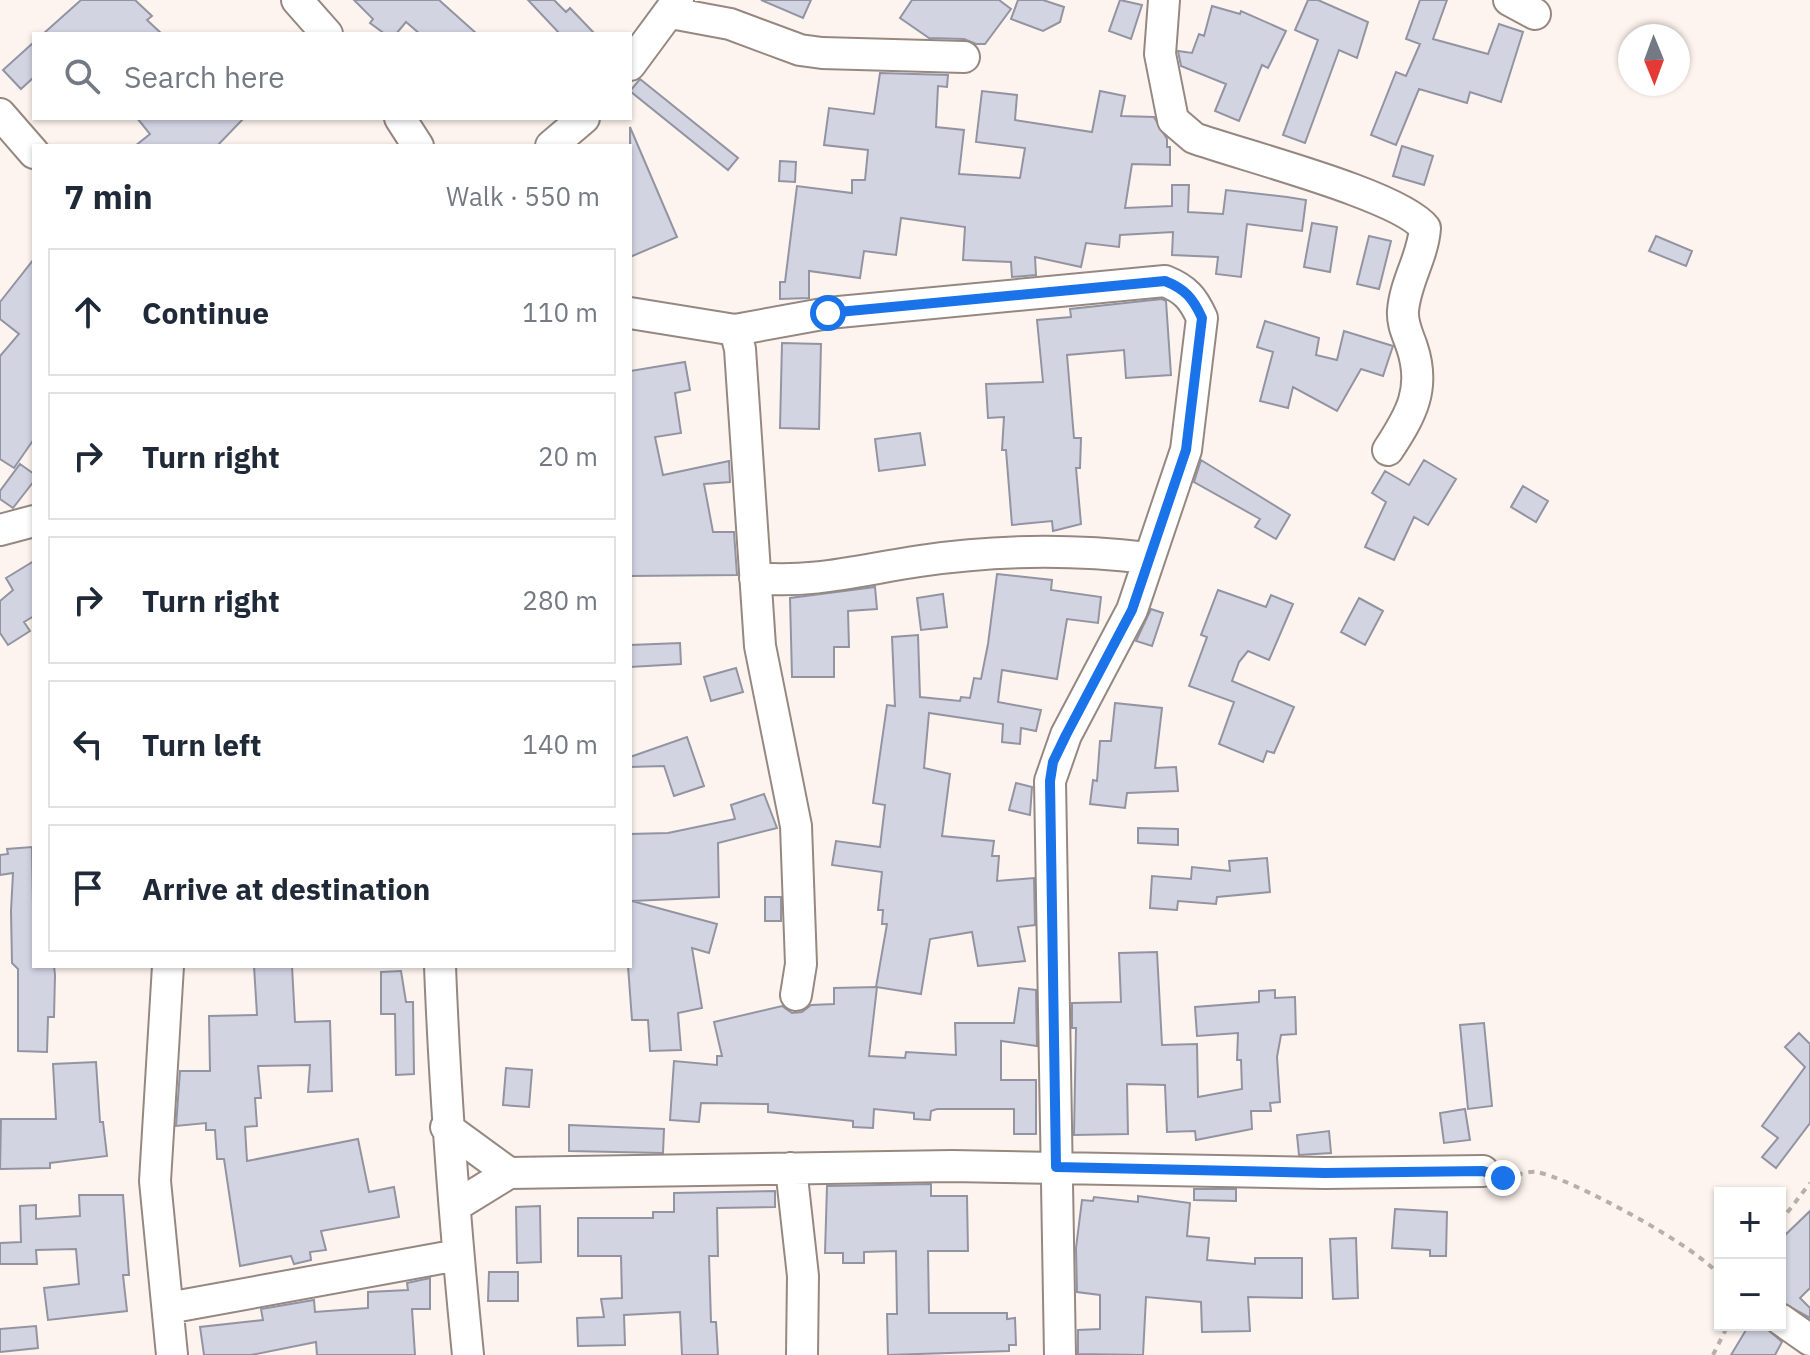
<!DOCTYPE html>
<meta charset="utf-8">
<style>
:root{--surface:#fff;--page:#f6f6f7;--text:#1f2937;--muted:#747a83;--line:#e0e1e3}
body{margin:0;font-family:"IBM Plex Sans",sans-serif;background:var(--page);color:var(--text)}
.controls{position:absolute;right:24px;bottom:24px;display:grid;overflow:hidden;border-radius:0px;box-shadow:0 2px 6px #0004}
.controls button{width:72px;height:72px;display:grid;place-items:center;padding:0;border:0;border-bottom:2px solid var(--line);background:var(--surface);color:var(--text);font:40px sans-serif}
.compass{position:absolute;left:1618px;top:24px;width:72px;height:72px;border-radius:50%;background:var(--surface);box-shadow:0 2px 6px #0004;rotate:179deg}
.stop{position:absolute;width:24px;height:24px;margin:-18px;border:6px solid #1a73e8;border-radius:50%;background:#fff}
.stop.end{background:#1a73e8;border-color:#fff;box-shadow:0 2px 8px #0008}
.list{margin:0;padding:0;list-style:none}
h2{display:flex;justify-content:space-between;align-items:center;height:104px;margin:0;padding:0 32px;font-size:34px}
h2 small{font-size:26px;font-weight:400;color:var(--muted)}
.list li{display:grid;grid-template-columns:52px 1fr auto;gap:24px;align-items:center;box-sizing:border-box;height:128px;margin:0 16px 16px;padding:0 16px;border:2px solid var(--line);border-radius:0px}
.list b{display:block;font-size:30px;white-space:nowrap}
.list em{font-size:26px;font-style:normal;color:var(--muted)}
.icon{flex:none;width:44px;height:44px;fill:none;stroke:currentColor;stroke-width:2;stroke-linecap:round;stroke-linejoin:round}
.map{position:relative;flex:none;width:1810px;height:1355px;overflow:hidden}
.search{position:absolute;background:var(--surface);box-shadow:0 2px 6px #0004;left:32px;top:32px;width:600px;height:88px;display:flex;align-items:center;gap:20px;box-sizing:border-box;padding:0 28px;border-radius:0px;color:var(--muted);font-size:30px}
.panel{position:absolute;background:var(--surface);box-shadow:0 2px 6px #0004;left:32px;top:144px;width:600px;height:824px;border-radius:0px}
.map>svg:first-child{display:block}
.building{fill:#d3d4e2;stroke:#9394a2;stroke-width:2}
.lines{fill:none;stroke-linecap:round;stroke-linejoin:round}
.minor-casing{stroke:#968881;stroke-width:34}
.path{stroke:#b7afab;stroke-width:4;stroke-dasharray:6 6;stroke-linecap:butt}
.minor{stroke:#fff;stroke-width:30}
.route{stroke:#1a73e8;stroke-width:10}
</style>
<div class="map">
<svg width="1810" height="1355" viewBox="0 0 1810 1355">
<rect width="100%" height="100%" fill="#fdf4ef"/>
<!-- building -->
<path class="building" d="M81 0H135L152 16 147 20 162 34H43Z
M354 0H439L477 34H420L406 22 396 34H385L370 23 373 19Z
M528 0H554L566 12 570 8 595 34H560Z
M761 0H811L803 18Z
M912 0H999L1011 9 985 44H976L964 39 929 38 900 18Z
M1018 0H1043L1064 7 1060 22 1043 31 1011 19Z
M1120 0 1142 5 1131 39 1109 31Z
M1308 0H1318L1368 22 1357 58 1339 50 1305 143 1283 135 1318 40 1295 30Z
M1420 0H1447L1433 39 1488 54 1499 24 1523 32 1501 102 1470 92 1467 103 1419 89 1396 145 1371 135 1396 72 1406 76 1420 44 1406 39Z
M1212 6 1240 14 1241 11 1286 31 1268 68 1262 65 1239 121 1215 111 1226 84 1181 66 1178 51 1192 53 1199 34 1204 36Z
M34 42V77L21 89 3 70Z
M880 73 948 75 947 87 938 86 936 127 964 130 959 174 1020 178 1025 148 976 142 982 91 1017 95 1015 120 1092 132 1100 91 1125 96 1121 116 1154 117 1167 139V147H1170V165L1132 164 1125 208 1172 206V185H1189L1188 212 1223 214 1226 190 1287 197 1306 200 1302 231 1247 224 1241 277 1216 274 1218 257 1172 255 1173 232 1120 235 1119 247 1086 243 1081 267 1035 257 1036 275 1012 277 1011 262 963 260 965 227 901 218 896 255 864 251 860 278 809 271V298L780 299V282H785L797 186 852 193V180H865L868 150 824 145 829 108 874 114Z
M640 79 738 158 728 170 630 91Z
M137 118H244L217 146H135L150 134Z
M630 127 677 237 630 257Z
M1402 146 1433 156 1424 185 1393 176Z
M780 161 796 162 795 182 779 181Z
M1312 223 1337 227 1330 272 1304 267Z
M1369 236 1391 241 1379 289 1357 284Z
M1656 236 1692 251 1686 266 1649 251Z
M34 259V439L14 468 0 459V356L19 334 0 319V302Z
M1162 299 1166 301 1171 375 1126 378 1124 350 1067 355 1074 438H1081L1080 468H1076L1081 524 1053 531 1052 521 1012 525 1006 450H1002L1004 417 988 418 986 384 1043 382 1037 320 1071 317 1070 309Z
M1265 321 1319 338 1316 355 1337 360 1344 331 1393 346 1383 376 1361 369 1337 411 1293 387 1288 408 1260 401 1273 352 1257 347Z
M782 343 821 344 819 429 780 428Z
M685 362 690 390 675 393 681 433 655 437 663 475 729 461 730 482 704 484 713 532H734L737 575 630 576V371Z
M920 433 925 465 879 471 875 439Z
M1201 460 1290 515 1276 539 1255 527 1260 519 1194 482Z
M1424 460 1456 479 1428 525 1414 517 1394 560 1365 547 1386 502 1372 493 1385 471 1409 485Z
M20 464 34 474V481L13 508 0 499V491Z
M1523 486 1548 501 1536 522 1511 507Z
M34 561V616L24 622 30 631 8 645 0 633V601L13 590 6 578Z
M997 574 1052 580 1051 590 1101 597 1098 623 1067 619 1057 679 1002 670 998 702 1041 710 1036 731 1021 728 1020 744 1002 742 1003 724 929 713 924 768 950 774 942 836 994 841 992 856H999L997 881 1034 878 1035 925 1018 927 1025 961 978 966 972 932 930 939 921 994 876 987 887 924H882L883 910H878L882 872 832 865 836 841 880 847 885 805 873 803 887 705 895 706 892 637 918 635 920 697 960 701 961 697 970 698 974 678 981 679 988 644Z
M875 587 877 609 848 611 849 647H834V677H792L790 598Z
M1218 590 1266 607 1271 595 1293 604 1269 660 1248 651 1239 662 1232 681 1294 707 1274 753 1267 751 1263 762 1219 744 1234 702 1189 686 1207 637 1201 635Z
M943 594 947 627 921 630 917 598Z
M1359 598 1383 611 1365 645 1341 632Z
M1151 609 1163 613 1152 646 1136 641Z
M680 643 681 664 630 667V645Z
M736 668 743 692 711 701 704 677Z
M1115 703 1162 708 1155 768 1176 767 1178 791 1127 793 1125 808 1090 804 1093 780 1097 781 1100 741H1111Z
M687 737 704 786 674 796 664 766 630 767V757Z
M1016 783 1032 787 1030 815 1009 810Z
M764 794 777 828 718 843 719 897 632 901 717 924 709 953 692 948 702 1008 678 1013 681 1050 650 1051 648 1020H632L628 966 630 834 668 833 735 819 731 805Z
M1138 828 1178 829V845L1138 843Z
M32 847 34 966H54L55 975 54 1017H48L47 1052 18 1051V969L12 963 11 911 13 873 0 875V855L8 854 7 849Z
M1267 858 1270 892 1217 897 1216 904 1178 901 1177 910 1150 908 1152 876 1191 879 1192 867 1230 871 1229 861Z
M765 897H781V921H765Z
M1157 952 1162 1045 1197 1044 1198 1097 1242 1089 1241 1060H1237L1238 1033 1197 1036 1195 1007 1259 1002V991L1275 990V998L1295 997 1296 1034 1281 1035 1277 1057 1280 1102 1270 1103 1271 1111H1251L1252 1129 1196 1140 1195 1131 1167 1132 1165 1085 1127 1084 1128 1134 1074 1135 1076 1028H1072V1003L1121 1002 1119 953Z
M254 966H292L295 1022 330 1021 332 1091 308 1092 310 1065 258 1066 261 1098H255L257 1126 245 1127 247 1161 358 1139 369 1192 394 1187 399 1217 321 1231 326 1250 310 1252 311 1260 294 1264 291 1256 240 1266 224 1159H217L215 1130H206V1123L176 1126 180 1071H210L209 1016 257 1015Z
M401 971 406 1002H413L414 1074 396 1075 395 1014H381V972Z
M877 987 869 1056 905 1058 906 1052 956 1055 955 1023H1014L1019 988 1036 990 1037 1046 1001 1041V1080H1036V1134H1014V1109H937L931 1111 930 1120 914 1119V1113L874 1109 873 1128 853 1127V1121L768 1112V1104L701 1103 699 1122 670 1120 674 1061 717 1065V1056H722L714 1022 782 1006 792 1013 802 1012 811 1005 834 1004V988Z
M1484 1023 1492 1106 1468 1109 1460 1025Z
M1799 1033 1810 1044V1123L1776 1168 1762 1157 1778 1138 1762 1126 1805 1067 1785 1047Z
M96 1062 100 1122H103L107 1156 50 1163V1168L0 1169 1 1119H56L53 1064Z
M506 1068 532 1070 529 1107 503 1105Z
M1465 1109 1470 1140 1444 1143 1440 1113Z
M569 1125 664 1129 663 1153 569 1151Z
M1329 1131 1331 1153 1299 1155 1297 1135Z
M931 1184V1196H967L968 1251H928L929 1313H1007V1319L1015 1318 1016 1345H1009V1351L888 1355 887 1314H897L896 1251 864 1252V1263H843V1253H825L827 1186Z
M1194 1189H1236V1201L1194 1200Z
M775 1191V1207L717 1208 718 1256H709L711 1322H716L718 1355H682L680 1312 624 1315 625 1345 578 1346 577 1318 604 1317 601 1299 622 1298 621 1256H578V1218H653V1212H674V1193Z
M79 1195H123L129 1275H123L127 1311 48 1320 44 1288 79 1284 76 1249 36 1250 37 1264H0V1243L21 1242 20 1206 36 1205V1219L80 1216Z
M1138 1196 1190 1203 1187 1236 1209 1238 1207 1260 1255 1264V1258H1302V1298L1248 1297 1250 1331 1202 1332 1201 1302 1146 1297 1143 1355 1078 1354V1330L1100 1329V1295L1077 1292 1076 1248 1082 1200 1093 1201 1094 1197 1138 1202Z
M540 1206 541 1262 517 1263 516 1207Z
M1395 1209 1447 1212 1446 1256H1430V1250L1392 1248Z
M1810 1211V1288L1800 1298 1810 1308V1318L1780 1301V1240Z
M1356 1238 1358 1298 1333 1299 1330 1239Z
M489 1272H518V1301H488Z
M430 1278V1309H412L415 1355H317L316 1342 251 1355H204L200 1327 263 1320 261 1309 314 1300 315 1312 368 1308V1292L408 1290 407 1283Z
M1749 1325H1763L1782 1342 1775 1355H1731Z
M36 1326 38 1348 0 1352V1329Z"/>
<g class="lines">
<!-- minor casing -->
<g class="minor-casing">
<path id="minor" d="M297 0 327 34
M1164 0 1160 54 1173 120 1194 138C1241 155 1400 195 1425 228 1423 257 1405 282 1403 311 1402 324 1408 335 1412 347 1426 389 1411 415 1388 450
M1509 0 1535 14
M671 13 730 24 800 50 822 53 964 57
M630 65 678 0
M0 114 34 153
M400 118 418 146
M551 146 584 118
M630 313 735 330 828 313 1165 281C1185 289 1193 298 1202 318L1186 450 1132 610 1066 735 1050 781 1060 1355
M735 330 740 349 760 646 796 826 801 964 796 995
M0 530 34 521
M755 578C812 584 864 569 920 561 995 550 1072 549 1147 558
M168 966 155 1181 172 1355
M440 966C445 1096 455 1225 468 1355
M446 1127 509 1173
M791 1168 803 1276 802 1355
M457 1205 509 1173 952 1166 1325 1173 1483 1171
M168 1308 458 1255
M1780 1319 1810 1340"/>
</g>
<!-- path -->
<path class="path" d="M1505 1178C1514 1176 1527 1171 1536 1172 1567 1176 1706 1251 1720 1277
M1780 1222 1810 1183
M1713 1355 1728 1325"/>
<!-- minor -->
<use href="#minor" class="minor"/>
</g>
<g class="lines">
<!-- route -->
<path class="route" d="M828 313 1165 281C1185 289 1193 298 1202 318L1186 450 1132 610 1066 735 1053 762 1050 781 1056 1167 1325 1173 1483 1171 1503 1178"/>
</g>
</svg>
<div class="controls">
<button>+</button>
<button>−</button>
</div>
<svg class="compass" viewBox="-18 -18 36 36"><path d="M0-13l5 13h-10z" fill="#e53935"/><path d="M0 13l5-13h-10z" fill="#747a83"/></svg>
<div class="stop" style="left:828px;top:313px"></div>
<div class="stop end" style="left:1503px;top:1178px"></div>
<div class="search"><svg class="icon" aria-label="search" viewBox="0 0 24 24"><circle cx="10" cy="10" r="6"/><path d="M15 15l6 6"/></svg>Search here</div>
<section class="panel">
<h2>7 min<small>Walk · 550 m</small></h2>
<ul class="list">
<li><svg class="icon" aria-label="ahead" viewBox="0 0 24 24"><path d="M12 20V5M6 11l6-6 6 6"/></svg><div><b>Continue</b></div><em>110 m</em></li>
<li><svg class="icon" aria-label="right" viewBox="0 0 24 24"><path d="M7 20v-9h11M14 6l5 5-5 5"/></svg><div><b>Turn right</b></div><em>20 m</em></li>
<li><svg class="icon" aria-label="right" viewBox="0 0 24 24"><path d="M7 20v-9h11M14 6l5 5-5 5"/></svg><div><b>Turn right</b></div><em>280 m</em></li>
<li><svg class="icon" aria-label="left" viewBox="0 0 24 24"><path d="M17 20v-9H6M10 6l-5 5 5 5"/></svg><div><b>Turn left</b></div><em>140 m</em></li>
<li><svg class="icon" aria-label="arrive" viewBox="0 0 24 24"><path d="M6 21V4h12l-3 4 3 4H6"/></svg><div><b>Arrive at destination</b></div></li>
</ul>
</section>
</div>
